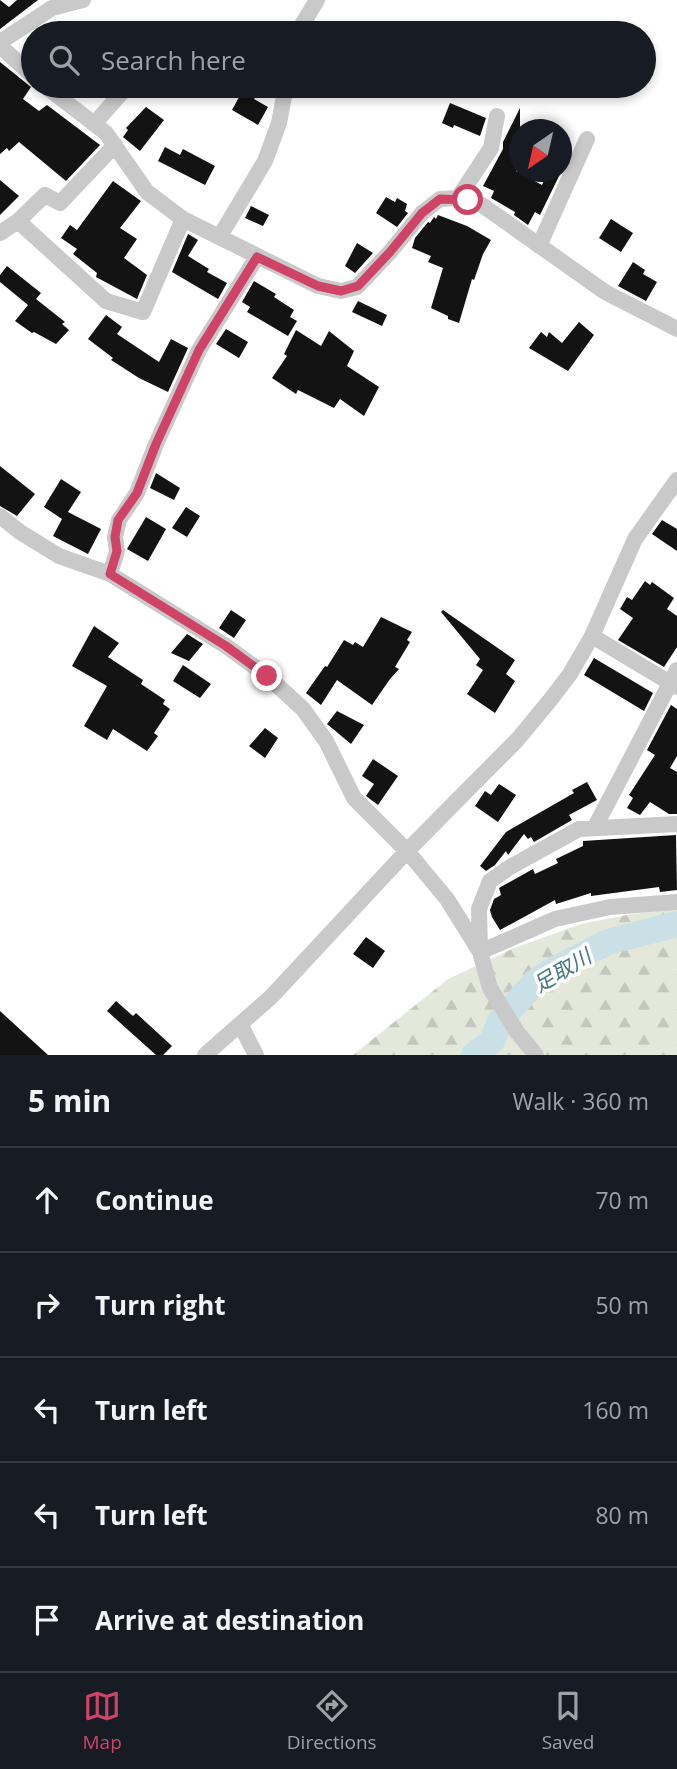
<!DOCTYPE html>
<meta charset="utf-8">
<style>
:root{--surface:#171b24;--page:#242831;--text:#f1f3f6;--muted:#9ea1a6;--line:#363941;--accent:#ce4366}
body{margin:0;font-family:"Open Sans","Noto Sans JP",sans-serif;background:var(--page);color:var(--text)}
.compass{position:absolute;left:509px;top:119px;width:63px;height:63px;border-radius:50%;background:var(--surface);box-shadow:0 4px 10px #0003;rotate:214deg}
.stop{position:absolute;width:21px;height:21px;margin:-16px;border:5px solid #ce4366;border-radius:50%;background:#fff}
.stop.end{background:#ce4366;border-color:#fff;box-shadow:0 2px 7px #0008}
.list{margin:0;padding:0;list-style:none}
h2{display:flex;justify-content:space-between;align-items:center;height:91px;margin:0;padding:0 28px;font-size:30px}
h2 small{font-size:23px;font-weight:400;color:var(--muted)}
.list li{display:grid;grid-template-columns:46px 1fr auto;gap:21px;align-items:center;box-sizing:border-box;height:105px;padding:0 28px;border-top:2px solid var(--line)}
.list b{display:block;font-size:26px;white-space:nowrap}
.list em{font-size:23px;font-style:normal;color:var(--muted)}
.icon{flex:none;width:38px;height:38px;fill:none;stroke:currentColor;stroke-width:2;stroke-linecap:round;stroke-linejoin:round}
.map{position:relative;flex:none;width:677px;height:1055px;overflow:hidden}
.search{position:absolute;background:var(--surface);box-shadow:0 4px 10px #0003;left:21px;right:21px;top:21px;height:77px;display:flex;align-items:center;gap:18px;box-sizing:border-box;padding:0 24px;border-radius:38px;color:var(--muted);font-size:26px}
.sheet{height:616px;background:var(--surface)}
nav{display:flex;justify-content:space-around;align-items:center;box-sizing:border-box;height:98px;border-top:2px solid var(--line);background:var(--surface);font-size:19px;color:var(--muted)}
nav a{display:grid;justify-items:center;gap:4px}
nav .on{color:var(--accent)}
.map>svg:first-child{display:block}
.forest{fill:url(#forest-firs)}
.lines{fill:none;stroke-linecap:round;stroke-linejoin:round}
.river{stroke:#c9e0e6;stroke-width:26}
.building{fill:#131313}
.street{stroke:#c9c9c9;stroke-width:16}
.route{stroke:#ce4366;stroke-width:9}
.labels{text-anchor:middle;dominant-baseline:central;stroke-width:7;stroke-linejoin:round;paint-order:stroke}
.water-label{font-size:21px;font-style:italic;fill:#457683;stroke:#fff}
</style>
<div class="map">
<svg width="677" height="1055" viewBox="0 0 677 1055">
<defs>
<pattern id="forest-firs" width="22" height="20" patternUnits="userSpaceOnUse" patternTransform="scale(1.75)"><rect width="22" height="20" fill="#e4e8db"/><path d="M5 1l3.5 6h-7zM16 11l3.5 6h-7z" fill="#c4c7bc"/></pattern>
</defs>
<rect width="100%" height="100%" fill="#fff"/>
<!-- forest -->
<path class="forest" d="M677 909V1055H353L448 979 514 948 581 924 632 914Z"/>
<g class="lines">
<!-- river -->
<path class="river" d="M474 1055 492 1041 500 1021 535 982 555 969 608 942 677 924"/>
</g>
<!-- building -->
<path class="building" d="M0 0 9 7 17 0H38L0 29Z
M0 62 31 87 23 99 39 111 47 105 100 145 66 181 19 142 9 151 7 148 0 154Z
M244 88 257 95 254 99 268 107 258 125 232 110Z
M450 103 486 118 480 136 454 125 453 128 442 123Z
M146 107 164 120 140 151 123 137 128 130 126 128Z
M520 108V164L516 171 542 185 545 178 531 172H561L540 215 535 212 528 225 514 215 515 212 491 198 494 191 483 186 503 149V142Z
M165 147 180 155 183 149 215 166 205 185 158 161Z
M0 180 19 196 0 215Z
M113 181 141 201 120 228 137 239 124 258 147 275 137 299 96 277 97 273 73 254 77 249 61 238 70 225 77 230Z
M386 197 395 202 397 198 407 204 405 211 408 213 397 227 376 213Z
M251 206 269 215 263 226 245 218Z
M438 215 467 226 491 240 483 254 474 280 472 279 459 323 448 319V316L431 308 443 268 428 262 431 256 412 248 415 238 428 222 430 223 434 217 436 219Z
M611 219 633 233 621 252 599 238Z
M188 234 198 240 188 256 209 269 207 272 227 283 218 299 172 272Z
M357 243 373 253 355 273 345 266Z
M633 262 645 270 643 274 657 282 646 301 618 286Z
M7 266 41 293 36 299 65 322 62 324 69 330 56 344 34 332 32 333 15 321 28 305 0 282V275Z
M254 281 276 294 274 297 294 310 290 317 297 321 288 336 247 312 250 307 242 302Z
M358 301 387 315 382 326 352 312Z
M106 315 122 327 117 334 159 362 171 339 188 348 168 392 139 378 111 360 113 358 88 339Z
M579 322 594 335 568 371 529 348 541 332 547 337 549 332 562 343Z
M226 329 248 342 239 358 216 344Z
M296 330 321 346 329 331 354 351 347 366 379 387 364 416 340 399 334 408 298 390 296 394 272 378 287 356 284 354Z
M0 466 35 494 17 516 0 506Z
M156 473 180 488 174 500 150 488Z
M61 479 81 492 68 512 101 529 88 554 53 536 62 519 44 507Z
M186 507 200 516 187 537 172 528Z
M146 517 166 529 148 561 127 549Z
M662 520 677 529V551L652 534Z
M645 581 650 585 652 582 674 598 667 609 677 616V647L664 667 618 640 633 618 620 609 627 597 632 600Z
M231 610 246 620 234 638 219 628Z
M443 610 515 660 506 674 515 681 495 713 467 694 483 670 476 665 480 659 441 612Z
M381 617 412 632 407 640 410 642 395 667 399 669 390 679 372 705 337 680 321 705 306 693 325 666 327 667 344 640 353 645 355 642 363 647Z
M94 626 119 643 108 657 143 680 141 684 165 700 163 704 170 709 154 733 158 736 147 751 113 729 107 740 84 726 107 686 72 666Z
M187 634 203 644 189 661 171 653Z
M594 658 653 693 644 711 584 675Z
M183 665 211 684 200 698 173 681Z
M671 705 677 709V756L670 768 677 772V814H669L650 802 640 815 627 808 633 798 629 795 655 755 647 750Z
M337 711 364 725 351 744 327 724Z
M265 728 278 738 265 758 249 746Z
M373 759 398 776 378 805 366 796 374 784 362 776Z
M587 782 597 800 569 815 572 820 534 842 531 837 528 839 524 834 508 855 506 851 495 865 486 871 480 866 506 832 574 793 572 790Z
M499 784 516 795 498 822 475 806 485 791 491 795Z
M676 835 677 890 660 892 659 887 591 896V893L556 904 555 900 500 930 492 917 490 910 494 899 501 895 499 888 533 869 535 874 558 863 556 859 583 846V841Z
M366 937 385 951 373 968 353 954Z
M116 1001 133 1016 136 1013 172 1046 163 1055H156L107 1011Z
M0 1011 48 1055H0Z"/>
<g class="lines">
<!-- street -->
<path class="street" d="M297 33 317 0
M0 42 52 8 83 0
M0 46 33 76
M45 86 106 133 147 192 183 219 318 286 341 291 357 287 390 252 422 213 440 199 458 198 482 205 605 292 677 329
M94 124 124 90
M458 198 491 148 497 116
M18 221 45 195 60 203 115 145
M0 233 18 221 106 301 143 312 183 219
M220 236 265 161 279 123 286 86
M539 246 587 139
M0 516 20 532 59 556 110 574 226 646 267 676 303 709 326 741 354 798 407 851 447 899 480 952 490 988 517 1032 536 1055
M110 574 117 551 115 537 119 520 137 493 156 444 199 350 257 257
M592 636 677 687
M677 824 579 829 510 867 490 881 479 909 480 952 555 919 610 907 677 902
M595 827 677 670
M240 1024 256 1055
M205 1055 271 997 407 851 518 739 551 699 570 674 592 636 635 539 677 480"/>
</g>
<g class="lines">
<!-- route -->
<path class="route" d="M267 676 226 646 110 574 117 551 115 537 118 520 137 493 156 444 199 350 257 257 318 286 341 291 358 286 390 252 422 213 440 199 468 200"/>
</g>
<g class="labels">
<!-- water labels -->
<g class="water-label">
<text transform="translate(562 970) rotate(-31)">足取川</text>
</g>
</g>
</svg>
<svg class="compass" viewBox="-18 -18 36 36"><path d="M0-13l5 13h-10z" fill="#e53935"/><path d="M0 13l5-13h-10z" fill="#9ea1a6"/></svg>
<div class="stop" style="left:468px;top:200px"></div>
<div class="stop end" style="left:267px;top:676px"></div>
<div class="search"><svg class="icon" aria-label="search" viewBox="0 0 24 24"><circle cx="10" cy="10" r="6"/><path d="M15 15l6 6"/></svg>Search here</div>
</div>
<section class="sheet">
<h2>5 min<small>Walk · 360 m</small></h2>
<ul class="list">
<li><svg class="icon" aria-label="ahead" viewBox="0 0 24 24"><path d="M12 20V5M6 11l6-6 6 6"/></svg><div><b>Continue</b></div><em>70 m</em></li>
<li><svg class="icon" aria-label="right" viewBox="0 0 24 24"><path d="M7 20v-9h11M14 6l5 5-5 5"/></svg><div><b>Turn right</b></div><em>50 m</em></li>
<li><svg class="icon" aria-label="left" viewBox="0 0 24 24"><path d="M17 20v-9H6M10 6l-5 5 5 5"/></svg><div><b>Turn left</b></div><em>160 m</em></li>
<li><svg class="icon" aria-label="left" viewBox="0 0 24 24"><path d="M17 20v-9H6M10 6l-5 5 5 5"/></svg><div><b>Turn left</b></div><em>80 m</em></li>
<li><svg class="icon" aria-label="arrive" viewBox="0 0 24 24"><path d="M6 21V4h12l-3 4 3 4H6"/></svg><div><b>Arrive at destination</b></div></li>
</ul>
</section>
<nav>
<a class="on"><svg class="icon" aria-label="map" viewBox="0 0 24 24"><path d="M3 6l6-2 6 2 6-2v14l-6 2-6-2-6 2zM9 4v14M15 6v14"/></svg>Map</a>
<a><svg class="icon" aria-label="directions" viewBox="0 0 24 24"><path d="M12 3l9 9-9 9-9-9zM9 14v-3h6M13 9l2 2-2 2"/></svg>Directions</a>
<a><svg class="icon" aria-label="saved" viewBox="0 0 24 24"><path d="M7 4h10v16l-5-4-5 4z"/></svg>Saved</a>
</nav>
